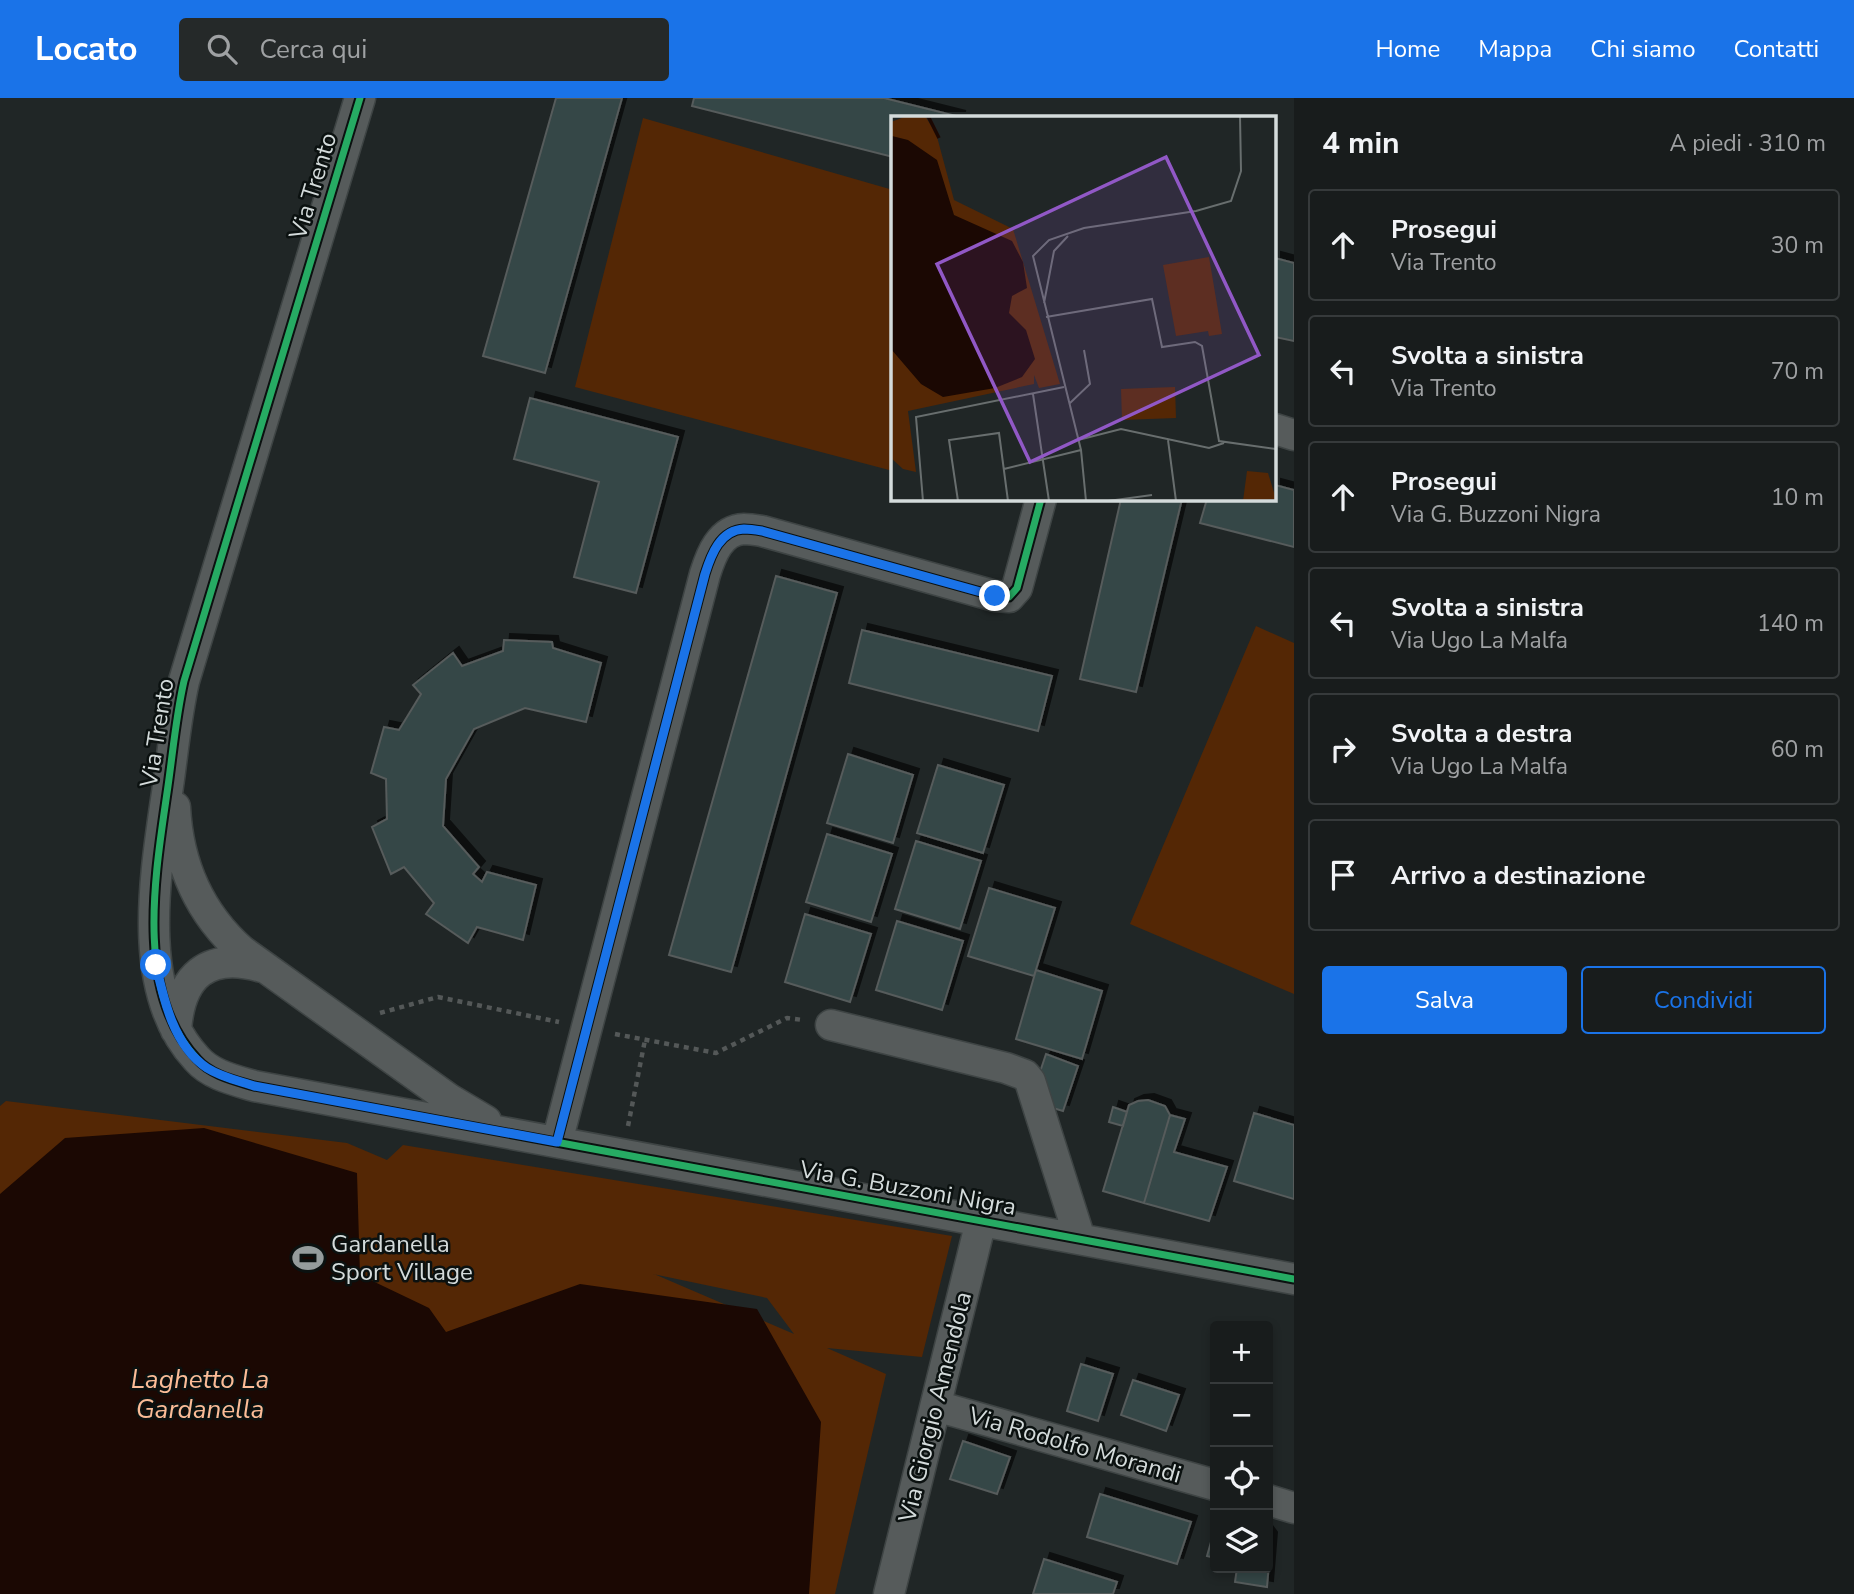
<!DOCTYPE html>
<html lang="it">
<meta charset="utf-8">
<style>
:root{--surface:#181c1c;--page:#252929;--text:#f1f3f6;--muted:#9fa1a3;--line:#363a3b;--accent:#1a73e8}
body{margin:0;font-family:"Nunito Sans",sans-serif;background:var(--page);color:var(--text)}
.controls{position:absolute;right:21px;bottom:21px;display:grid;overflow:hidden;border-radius:7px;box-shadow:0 4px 10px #0003}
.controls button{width:63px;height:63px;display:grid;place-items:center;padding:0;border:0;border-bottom:2px solid var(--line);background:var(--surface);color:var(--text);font:35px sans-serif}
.stop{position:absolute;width:21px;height:21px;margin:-16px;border:5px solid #1a73e8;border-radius:50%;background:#fff}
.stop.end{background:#1a73e8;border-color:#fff;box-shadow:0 2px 7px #0008}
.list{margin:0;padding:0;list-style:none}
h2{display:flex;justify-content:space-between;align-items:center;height:91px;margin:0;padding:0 28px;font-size:30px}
h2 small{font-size:23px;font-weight:400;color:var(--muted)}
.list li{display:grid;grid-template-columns:46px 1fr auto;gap:21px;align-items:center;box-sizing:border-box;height:112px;margin:0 14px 14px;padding:0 14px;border:2px solid var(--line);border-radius:7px}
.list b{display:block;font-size:26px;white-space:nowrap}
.list p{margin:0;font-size:23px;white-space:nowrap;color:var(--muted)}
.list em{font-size:23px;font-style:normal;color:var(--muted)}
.actions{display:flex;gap:14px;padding:21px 28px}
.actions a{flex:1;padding:16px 0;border:2px solid var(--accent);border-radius:7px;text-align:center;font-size:24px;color:var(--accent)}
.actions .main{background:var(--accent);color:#fff}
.icon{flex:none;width:38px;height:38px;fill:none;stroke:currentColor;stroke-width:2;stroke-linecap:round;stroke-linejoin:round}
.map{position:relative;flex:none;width:1294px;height:1496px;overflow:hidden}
header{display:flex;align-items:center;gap:42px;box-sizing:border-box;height:98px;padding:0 35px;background:var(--accent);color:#fff}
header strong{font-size:33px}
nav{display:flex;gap:38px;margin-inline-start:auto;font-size:24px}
.search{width:490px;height:63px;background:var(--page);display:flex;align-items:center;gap:18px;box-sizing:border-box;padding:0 24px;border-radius:7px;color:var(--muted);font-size:26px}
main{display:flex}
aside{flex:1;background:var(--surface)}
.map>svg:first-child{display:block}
.green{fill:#542705;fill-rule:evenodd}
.water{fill:#1b0803}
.building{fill:#354646;stroke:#565b5b;stroke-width:2;filter:url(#shadow)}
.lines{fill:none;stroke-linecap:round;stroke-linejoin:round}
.minor-casing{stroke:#3e4444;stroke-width:33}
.path{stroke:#545858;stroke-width:4.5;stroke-dasharray:5 5;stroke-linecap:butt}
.minor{stroke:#565b5b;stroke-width:30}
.cycleway-casing{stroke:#0b1110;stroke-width:11}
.cycleway{stroke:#26ab63;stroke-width:7}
.route{stroke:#1a73e8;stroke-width:9}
.labels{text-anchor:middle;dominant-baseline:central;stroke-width:5;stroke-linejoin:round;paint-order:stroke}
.street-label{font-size:24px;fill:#d4dbdb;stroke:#0b1110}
.poi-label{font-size:24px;fill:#d4dbdb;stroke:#0b1110;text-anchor:start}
.water-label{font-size:26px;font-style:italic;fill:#fbbc97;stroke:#0b1110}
.inset-river{fill:none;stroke:#1b0803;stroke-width:3.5}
.inset-road{fill:none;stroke:#686e6e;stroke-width:2}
.view{fill:#9158c6;fill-opacity:0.15;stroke:#9158c6;stroke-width:3.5}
.inset-edge{fill:none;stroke:#d4dbdb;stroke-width:3.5}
</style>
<header>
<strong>Locato</strong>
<div class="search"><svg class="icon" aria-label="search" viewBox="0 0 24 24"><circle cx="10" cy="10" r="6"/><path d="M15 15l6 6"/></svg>Cerca qui</div>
<nav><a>Home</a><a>Mappa</a><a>Chi siamo</a><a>Contatti</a></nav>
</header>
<main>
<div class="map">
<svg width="1294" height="1496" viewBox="0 0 1294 1496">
<defs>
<filter id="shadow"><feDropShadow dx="6" dy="-6" stdDeviation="0" flood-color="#0009"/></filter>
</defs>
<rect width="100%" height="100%" fill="#202626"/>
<!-- green -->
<path class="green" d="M643 20 893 92V373L575 289Z
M1256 528 1294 545V896L1130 826Z
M6 1003 347 1045 387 1062 403 1047 952 1138 922 1259 827 1250 886 1276 835 1496H0V1008ZM653 1176 767 1200 794 1236 654 1176Z"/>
<!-- water -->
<path class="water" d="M204 1030 357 1075 360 1177 429 1210 446 1234 580 1186 757 1211 821 1324 809 1496H0V1096L65 1040Z"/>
<!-- building -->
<path class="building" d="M556 0H622L545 275 483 258Z
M694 0H884L960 19H893V59L692 8Z
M1275 160 1294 165V243L1275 239Z
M530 300 678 339 636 495 574 479 599 384 514 361Z
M1275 387 1294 392V449L1200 425 1207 401H1275Z
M1121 401H1182L1136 594 1080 581Z
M776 478 837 495 731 874 669 857Z
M862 532 1052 578 1038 633 849 585Z
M504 542 552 544 553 550 601 565 586 624 525 610 474 631 446 681 443 728 479 769 473 776 482 784 487 774 536 787 523 842 477 829 468 845 426 816 434 805 404 769 391 776 372 729 387 721 386 681 371 675 384 629 399 632 421 596 413 587 453 555 462 568 503 553Z
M848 656 913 677 893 745 827 725Z
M938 667 1004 687 983 755 917 735Z
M827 736 892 756 871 824 806 804Z
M916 743 981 763 960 831 895 811Z
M989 790 1055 810 1034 878 968 858Z
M805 816 871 836 850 904 785 884Z
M897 823 963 843 942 912 876 892Z
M1036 872 1102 893 1082 961 1016 941Z
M1046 956 1078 968 1063 1013 1043 1007 1038 980Z
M1148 1002 1165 1008 1170 1017 1144 1105 1103 1093 1129 1007 1138 1003Z
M1113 1009 1127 1014 1123 1028 1109 1024Z
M1254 1015 1294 1027V1101L1234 1083Z
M1170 1017 1185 1021 1174 1054 1227 1069 1209 1123 1144 1105Z
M1081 1266 1113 1276 1098 1323 1067 1313Z
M1133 1282 1179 1297 1166 1333 1121 1317Z
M963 1343 1010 1359 997 1396 950 1381Z
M1100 1396 1191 1424 1177 1466 1087 1439Z
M1215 1430V1460L1207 1458Z
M1268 1436 1271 1440 1267 1489 1235 1484 1237 1470H1268Z
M1044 1461 1117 1484 1113 1496H1033Z"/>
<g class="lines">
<!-- minor casing -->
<g class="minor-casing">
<path id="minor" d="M360 0 184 583C176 618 173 653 168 688 156 772 133 893 197 961 211 977 234 982 254 988L1294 1181
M1275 331 1294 337
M175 709C178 767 199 815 242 853L449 1001 486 1023
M831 927 1006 970 1025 977 1030 983 1080 1141
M176 932C180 878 207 853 262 869
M557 1044 705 476C711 457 720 432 744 431 750 431 756 432 762 433L995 498 1009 499 1017 490 1041 401
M936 1308 1215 1387
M1268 1402 1294 1410
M889 1496 981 1123"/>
</g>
<!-- path -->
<path class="path" d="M380 915 438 899 559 924
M615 936 716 955 787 920 803 922
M628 1028 645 942"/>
<!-- minor -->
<use href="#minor" class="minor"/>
<!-- cycleway casing -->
<g class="cycleway-casing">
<path id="cycleway" d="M360 0 184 583C176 618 173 653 168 688 156 772 133 893 197 961 211 977 234 982 254 988L1294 1181
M557 1044 705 476C711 457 720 432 744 431 750 431 756 432 762 433L995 498 1009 499 1017 490 1041 401"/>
</g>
<!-- cycleway -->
<use href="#cycleway" class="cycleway"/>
</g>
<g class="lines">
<!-- route -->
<path class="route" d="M156 867C164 903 174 948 207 970 221 979 239 983 254 988L557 1044 705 476C711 457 720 432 744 431 750 431 756 432 762 433L995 498"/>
</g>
<!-- icons -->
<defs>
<g id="stadium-bare" transform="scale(2.415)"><path d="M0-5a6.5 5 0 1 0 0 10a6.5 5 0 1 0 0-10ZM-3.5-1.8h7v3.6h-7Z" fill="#959c9c" stroke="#0b1110" stroke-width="2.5" paint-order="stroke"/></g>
</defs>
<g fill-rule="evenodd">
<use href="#stadium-bare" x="308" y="1160"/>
</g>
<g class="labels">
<!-- street labels -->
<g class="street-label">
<text transform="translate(313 88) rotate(-73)">Via Trento</text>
<text transform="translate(157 635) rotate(-81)">Via Trento</text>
<text transform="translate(908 1090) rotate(10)">Via G. Buzzoni Nigra</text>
<text transform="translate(935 1309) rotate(-76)">Via Giorgio Amendola</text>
<text transform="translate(1075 1347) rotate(16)">Via Rodolfo Morandi</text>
</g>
<!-- poi labels -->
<g class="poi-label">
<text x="331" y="1146">Gardanella<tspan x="331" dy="28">Sport Village</tspan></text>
</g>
<!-- water labels -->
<g class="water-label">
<text x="200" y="1281">Laghetto La<tspan x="200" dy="30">Gardanella</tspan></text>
</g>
</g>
<!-- overview -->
<g transform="translate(891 18)">
<rect width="385" height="385" fill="#202626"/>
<path d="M16 0H34L45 17 63 84 122 113 169 268 148 272 143 259V268L17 295 25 356 12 353 0 342V6ZM318 141 331 218 318 220 317 215 285 220 272 149ZM284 271 285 302 231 304 230 273ZM356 355 377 357 385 383 352 385Z" fill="#542705"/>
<path d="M1 20 17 24 46 44 63 99 121 125 132 146 136 172 121 180 118 197 135 214 144 243 131 261 104 272 52 281 30 268 0 233Z" fill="#1b0803"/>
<path class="inset-river" d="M37 0 48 22"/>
<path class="inset-road" d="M153 187 163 135 177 120M155 201 261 183 271 231 304 226 311 230 328 325 385 333M142 278 158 385M178 288 199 268 193 234M187 324 230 313 318 332 333 327M277 324 285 385M113 353 190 334M32 385 25 301 173 271M67 385 58 324 108 317 117 385M195 385 190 334 142 140 158 124 193 112 305 95 340 85 350 55 349 0M217 385 261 379"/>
<path class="view" d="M275 41 368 239 139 346 46 148Z"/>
<rect width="385" height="385" class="inset-edge"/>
</g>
</svg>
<div class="controls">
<button>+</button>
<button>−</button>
<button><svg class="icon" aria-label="locate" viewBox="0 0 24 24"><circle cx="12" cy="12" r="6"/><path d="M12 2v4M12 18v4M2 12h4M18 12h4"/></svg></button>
<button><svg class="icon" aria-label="layers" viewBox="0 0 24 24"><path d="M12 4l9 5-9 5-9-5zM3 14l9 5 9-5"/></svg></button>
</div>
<div class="stop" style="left:156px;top:867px"></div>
<div class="stop end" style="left:995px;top:498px"></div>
</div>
<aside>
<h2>4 min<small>A piedi · 310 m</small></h2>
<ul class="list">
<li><svg class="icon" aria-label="ahead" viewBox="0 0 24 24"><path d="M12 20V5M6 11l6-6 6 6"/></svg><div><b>Prosegui</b><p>Via Trento</p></div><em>30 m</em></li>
<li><svg class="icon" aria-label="left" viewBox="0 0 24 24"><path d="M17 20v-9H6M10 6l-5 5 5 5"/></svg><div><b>Svolta a sinistra</b><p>Via Trento</p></div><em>70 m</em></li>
<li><svg class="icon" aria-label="ahead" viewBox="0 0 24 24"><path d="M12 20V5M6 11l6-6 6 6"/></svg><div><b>Prosegui</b><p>Via G. Buzzoni Nigra</p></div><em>10 m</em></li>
<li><svg class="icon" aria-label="left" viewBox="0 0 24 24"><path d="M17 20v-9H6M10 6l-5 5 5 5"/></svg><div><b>Svolta a sinistra</b><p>Via Ugo La Malfa</p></div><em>140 m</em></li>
<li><svg class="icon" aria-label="right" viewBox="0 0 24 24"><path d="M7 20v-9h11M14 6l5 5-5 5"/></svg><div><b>Svolta a destra</b><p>Via Ugo La Malfa</p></div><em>60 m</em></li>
<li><svg class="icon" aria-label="arrive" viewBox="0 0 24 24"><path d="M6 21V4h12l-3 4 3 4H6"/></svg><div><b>Arrivo a destinazione</b></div></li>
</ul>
<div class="actions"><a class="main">Salva</a><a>Condividi</a></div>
</aside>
</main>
